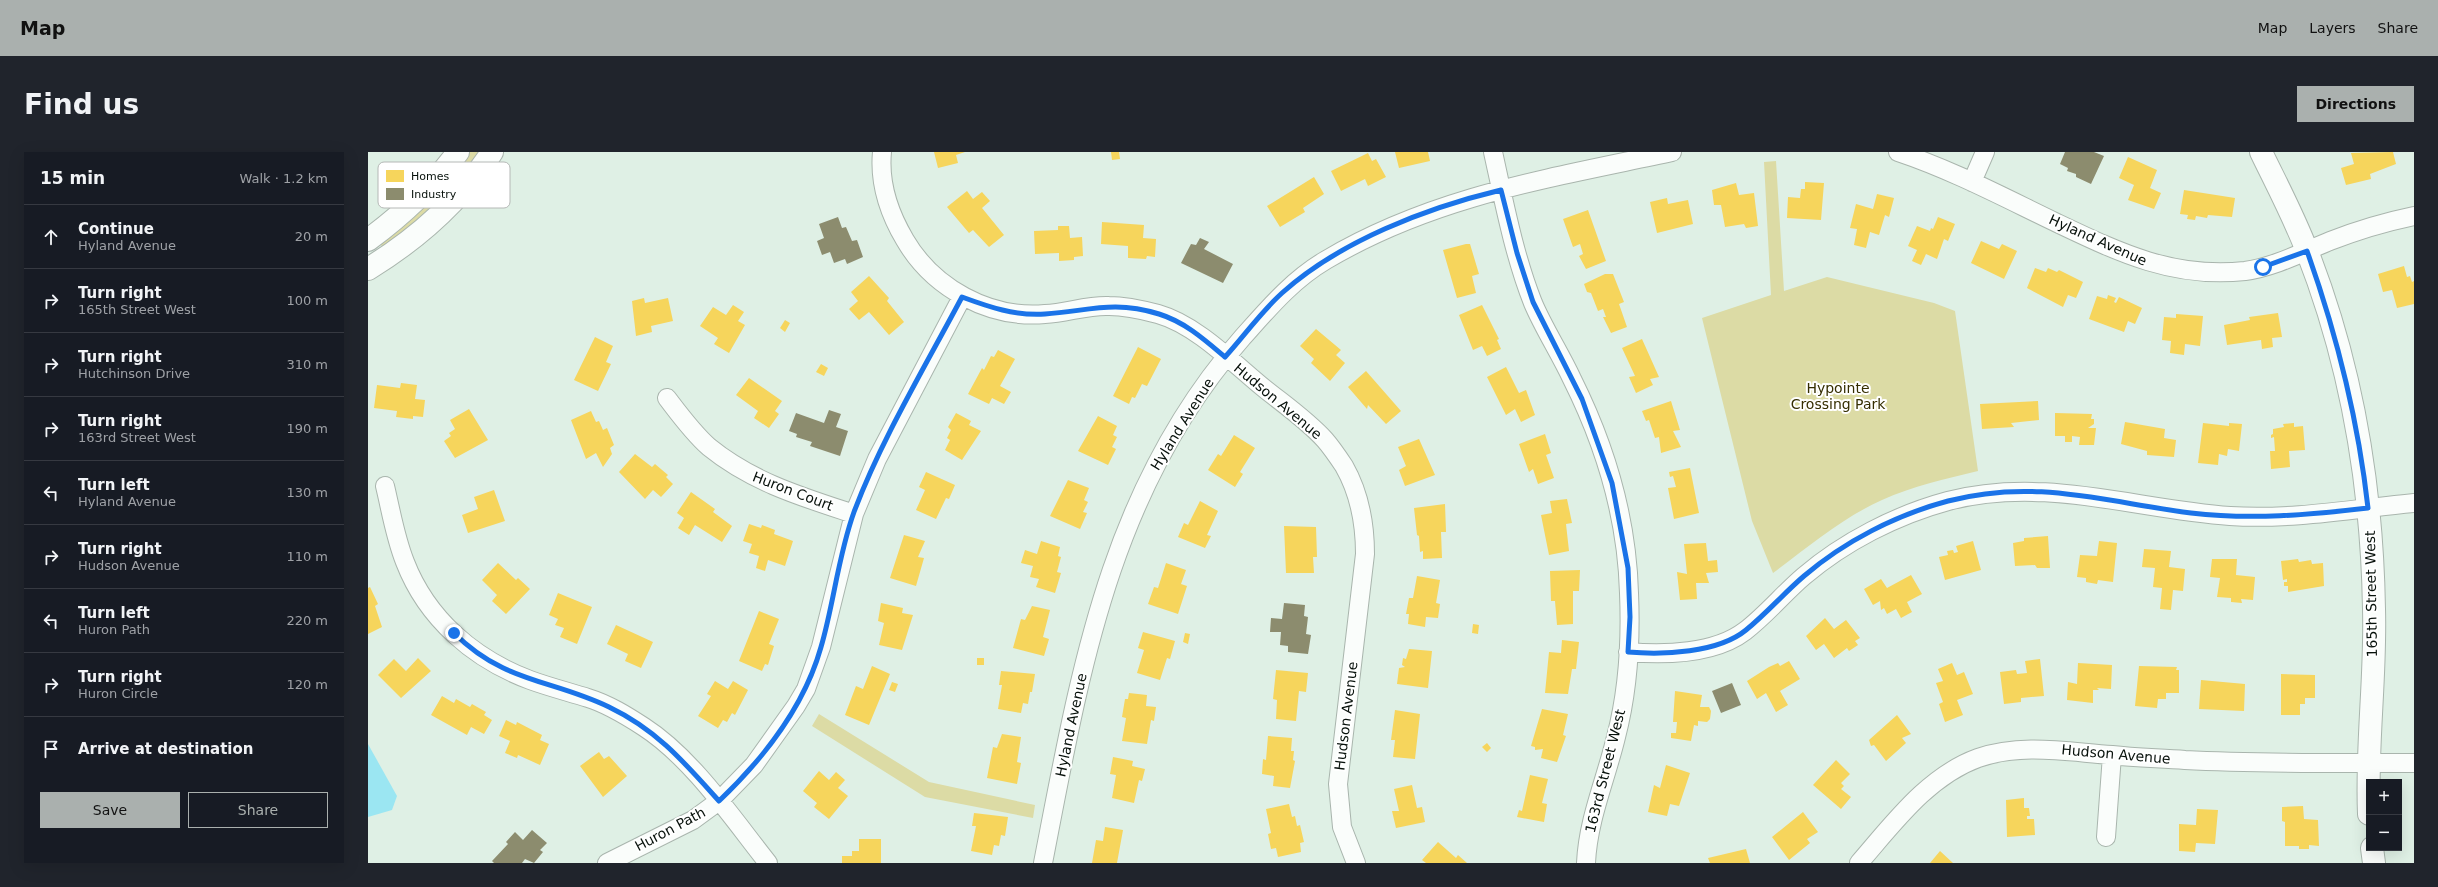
<!DOCTYPE html>
<meta charset="utf-8">
<style>
:root{--surface:#171b24;--page:#20242c;--text:#f1f3f6;--muted:#9ea1a6;--line:#363941;--accent:#aab0ae}
body{margin:0;font-family:"DejaVu Sans",sans-serif;background:var(--page);color:var(--text)}
.controls{position:absolute;right:12px;bottom:12px;display:grid;overflow:hidden;border-radius:0px;box-shadow:0 4px 16px #0002}
.controls button{width:36px;height:36px;display:grid;place-items:center;padding:0;border:0;border-bottom:1px solid var(--line);background:var(--surface);color:var(--text);font:20px sans-serif}
.stop{position:absolute;width:12px;height:12px;margin:-9px;border:3px solid #1a73e8;border-radius:50%;background:#fff}
.stop.end{background:#1a73e8;border-color:#fff;box-shadow:0 1px 4px #0008}
.list{margin:0;padding:0;list-style:none}
h2{display:flex;justify-content:space-between;align-items:center;height:52px;margin:0;padding:0 16px;font-size:17px}
h2 small{font-size:13px;font-weight:400;color:var(--muted)}
.list li{display:grid;grid-template-columns:26px 1fr auto;gap:12px;align-items:center;box-sizing:border-box;height:64px;padding:0 16px;border-top:1px solid var(--line)}
.list b{display:block;font-size:15px;white-space:nowrap}
.list p{margin:0;font-size:13px;white-space:nowrap;color:var(--muted)}
.list em{font-size:13px;font-style:normal;color:var(--muted)}
.actions{display:flex;gap:8px;padding:12px 16px}
.actions a{flex:1;padding:9px 0;border:1px solid var(--accent);border-radius:0px;text-align:center;font-size:14px;color:var(--accent)}
.actions .main{background:var(--accent);color:#111}
.icon{flex:none;width:22px;height:22px;fill:none;stroke:currentColor;stroke-width:2;stroke-linecap:round;stroke-linejoin:round}
.map{position:relative;flex:none;width:2046px;height:711px;overflow:hidden;border-radius:0px}
header{display:flex;align-items:center;gap:24px;box-sizing:border-box;height:56px;padding:0 20px;background:var(--accent);color:#111}
header strong{font-size:19px}
nav{display:flex;gap:22px;margin-inline-start:auto;font-size:14px}
.intro{display:flex;align-items:center;justify-content:space-between;box-sizing:border-box;height:96px;padding:0 24px}
h1{margin:0;font-size:28px}
.button{padding:10px 18px;border-radius:0px;background:var(--accent);color:#111;font-size:14px;font-weight:700}
main{display:flex;gap:24px;padding:0 24px}
aside{flex:1;background:var(--surface);border-radius:0px;box-shadow:0 4px 16px #0002}
.map>svg:first-child{display:block}
.green{fill:#dcdba5}
.water{fill:#9be6f2}
.homes{fill:#f6d55c}
.industry{fill:#8c8c6e}
.lines{fill:none;stroke-linecap:round;stroke-linejoin:round}
.minor-casing{stroke:#a9b5ad;stroke-width:20}
.tertiary-casing{stroke:#a9b5ad;stroke-width:24}
.minor{stroke:#fafdfb;stroke-width:18}
.tertiary{stroke:#fafdfb;stroke-width:22}
.route{stroke:#1a73e8;stroke-width:5}
.labels{text-anchor:middle;dominant-baseline:central;stroke-width:4;stroke-linejoin:round;paint-order:stroke}
.street-label{font-size:14px;fill:#07110b;stroke:#fff}
.park-label{font-size:14px;fill:#352e01;stroke:#fff}
.key{fill:#fff;stroke:#b5b8b6;stroke-width:1}
.key-label{font-size:11px;fill:#07110b}
</style>
<header>
<strong>Map</strong>
<nav><a>Map</a><a>Layers</a><a>Share</a></nav>
</header>
<div class="intro"><h1>Find us</h1><a class="button">Directions</a></div>
<main>
<aside>
<h2>15 min<small>Walk · 1.2 km</small></h2>
<ul class="list">
<li><svg class="icon" aria-label="ahead" viewBox="0 0 24 24"><path d="M12 20V5M6 11l6-6 6 6"/></svg><div><b>Continue</b><p>Hyland Avenue</p></div><em>20 m</em></li>
<li><svg class="icon" aria-label="right" viewBox="0 0 24 24"><path d="M7 20v-9h11M14 6l5 5-5 5"/></svg><div><b>Turn right</b><p>165th Street West</p></div><em>100 m</em></li>
<li><svg class="icon" aria-label="right" viewBox="0 0 24 24"><path d="M7 20v-9h11M14 6l5 5-5 5"/></svg><div><b>Turn right</b><p>Hutchinson Drive</p></div><em>310 m</em></li>
<li><svg class="icon" aria-label="right" viewBox="0 0 24 24"><path d="M7 20v-9h11M14 6l5 5-5 5"/></svg><div><b>Turn right</b><p>163rd Street West</p></div><em>190 m</em></li>
<li><svg class="icon" aria-label="left" viewBox="0 0 24 24"><path d="M17 20v-9H6M10 6l-5 5 5 5"/></svg><div><b>Turn left</b><p>Hyland Avenue</p></div><em>130 m</em></li>
<li><svg class="icon" aria-label="right" viewBox="0 0 24 24"><path d="M7 20v-9h11M14 6l5 5-5 5"/></svg><div><b>Turn right</b><p>Hudson Avenue</p></div><em>110 m</em></li>
<li><svg class="icon" aria-label="left" viewBox="0 0 24 24"><path d="M17 20v-9H6M10 6l-5 5 5 5"/></svg><div><b>Turn left</b><p>Huron Path</p></div><em>220 m</em></li>
<li><svg class="icon" aria-label="right" viewBox="0 0 24 24"><path d="M7 20v-9h11M14 6l5 5-5 5"/></svg><div><b>Turn right</b><p>Huron Circle</p></div><em>120 m</em></li>
<li><svg class="icon" aria-label="arrive" viewBox="0 0 24 24"><path d="M6 21V4h12l-3 4 3 4H6"/></svg><div><b>Arrive at destination</b></div></li>
</ul>
<div class="actions"><a class="main">Save</a><a>Share</a></div>
</aside>
<div class="map">
<svg width="2046" height="711" viewBox="0 0 2046 711">
<rect width="100%" height="100%" fill="#dff0e5"/>
<!-- green -->
<path class="green" d="M100 0H115L75 49 16 97 10 89Z
M1408 9 1416 139 1459 125 1566 151 1587 159 1610 319C1577 327 1545 334 1514 348 1474 366 1440 395 1405 421L1384 369 1334 166 1403 143 1396 10Z
M451 562 561 630 667 653 665 666 557 645 444 574Z"/>
<!-- water -->
<path class="water" d="M0 592 29 644 24 658 0 665Z"/>
<!-- homes -->
<path class="homes" d="M566 0H597L588 3 590 11 570 16Z
M743 0H751L752 7 744 8Z
M1027 0H1060L1062 9 1031 16Z
M2025 0 2028 12 2002 22 2003 27 1978 33 1973 16 1986 12 1983 1Z
M1000 1 1004 9 1008 7 1018 25 1000 34 997 27 973 39 963 19Z
M1760 5 1789 18 1782 36 1793 41 1786 57 1760 48 1766 33 1751 26Z
M946 25 956 42 935 56 937 60 912 75 899 54Z
M1437 30 1456 31 1453 68 1419 66 1420 45 1432 46 1433 37H1437Z
M1368 31 1371 43 1386 41 1390 74 1378 76 1376 72 1357 75 1353 53H1346L1344 38Z
M1816 38 1867 46 1864 65 1840 63 1839 66 1828 64 1827 68 1819 67 1820 63 1812 62Z
M599 39 605 47 614 40 622 49 614 56 636 83 621 95 605 78 601 81 579 55Z
M1509 42 1526 46 1521 65 1517 63 1511 83 1502 80 1498 96 1486 93 1489 77 1482 76 1488 52 1505 57Z
M1299 46 1300 52 1320 48 1325 72 1289 81 1282 50Z
M1220 58 1238 109 1218 117 1211 104 1215 102 1212 92 1205 95 1195 67Z
M1570 65 1587 72 1580 89 1576 87 1569 107 1558 102 1553 113 1544 109 1549 98 1540 94 1549 74 1562 79 1563 76 1565 77Z
M734 70 776 73 775 86 788 87 787 105 779 104 778 107 760 106V94L733 92Z
M690 74H701L702 86 714 85 715 104 706 105V108L691 109V101L667 102 666 79 690 78Z
M1613 89 1631 97 1634 92 1649 99 1636 127 1603 111Z
M1098 92H1102L1111 122 1104 124 1108 141 1089 146 1075 98Z
M2036 114 2039 125 2042 124 2044 130 2046 129V152L2029 156 2024 138 2015 140 2010 122Z
M1667 116 1678 120 1680 116 1689 120 1691 118 1715 130 1708 146 1700 143 1695 155 1659 136Z
M1237 122H1245L1256 150 1251 152 1259 175 1243 181 1235 165H1238L1235 157 1230 159 1223 141 1219 140 1216 132Z
M501 124 521 146 519 149 536 170 521 183 501 160 491 168 481 157 490 149 483 140Z
M1740 143 1748 146 1746 150 1748 151 1751 145 1774 156 1767 172 1760 169 1756 180 1721 167 1729 144 1739 147Z
M276 146 277 151 300 146 305 169 283 174 284 180 268 184 264 149Z
M365 153 376 160 370 169 377 173 361 201 346 192 350 186 332 174 345 155 358 163Z
M1114 153 1131 187 1129 188 1133 197 1119 204 1114 194 1105 198 1091 163Z
M1910 161 1914 185 1904 186 1905 195 1894 197 1893 188 1859 193 1856 173 1882 168 1881 165Z
M1808 162 1835 164 1832 194 1817 192 1816 203 1802 201 1803 189 1794 188 1796 165 1808 166Z
M417 168 422 171 417 180 412 176Z
M948 177 973 198 968 203 977 211 962 229 943 211 946 207 932 194Z
M227 185 245 194 238 210 243 212 230 239 206 228Z
M1274 187 1291 225 1282 227 1285 233 1268 241 1261 225 1267 224 1254 196Z
M770 195 793 207 779 234 774 232 767 246 764 245 761 252 745 244Z
M630 198 647 207 632 234 643 240 636 252 624 246 621 252 600 242 614 216 616 218 623 204 626 205Z
M453 212 460 216 456 224 448 220Z
M1138 215 1151 241 1158 238 1167 263 1153 270 1147 257 1138 263 1119 225Z
M998 219 1033 259 1018 272 1000 253 999 257 980 235Z
M381 226 414 249 407 259 411 262 401 276 386 266 390 259 368 243Z
M33 231 49 233 47 247 57 248 55 265 45 264V267L28 265 29 259 6 256 9 233 32 236Z
M1303 249 1312 278 1305 279 1313 295 1293 301 1291 285 1287 286 1281 268 1278 269 1274 259Z
M1670 249 1671 268 1643 271 1646 275 1614 277 1612 252Z
M101 257 120 288 87 306 76 289 83 284 81 281 87 277 82 268Z
M223 259 228 270 231 269 235 278 239 276 246 293 242 296 244 302 235 315 228 301 218 307 203 268Z
M588 261 603 269 601 273 613 279 594 308 577 298 582 288 579 286 583 278 580 275Z
M1687 261 1724 262 1723 267H1726V272L1720 276H1728L1726 293H1711L1712 285 1704 284V290H1697V284H1687Z
M730 264 749 274 745 283 749 285 744 295 748 297 740 313 710 299Z
M1757 270 1797 277 1796 286 1808 288 1806 305 1779 303V299L1753 292Z
M1835 271 1861 274V271L1874 272 1871 299 1860 297 1859 304 1851 302 1850 313 1830 311Z
M1926 271V275L1935 274 1937 298 1921 299 1922 315 1903 317 1902 299H1907L1906 285 1903 286V283L1905 282V277L1916 275 1915 272Z
M1177 282 1183 301 1178 303 1186 326 1170 332 1165 317 1161 320 1151 292Z
M866 283 887 296 872 320 875 322 867 335 840 318 850 302 853 304Z
M1051 287 1067 323 1037 334 1031 318 1038 314 1030 295Z
M267 302 284 315 287 312 300 323 298 325 305 332 293 345 285 338 277 347 251 320Z
M1322 316 1331 361 1306 367 1300 336 1308 335 1305 324 1302 325 1301 320Z
M558 320 587 333 581 347 578 346 568 367 548 358 557 338 551 335Z
M700 328 721 336 716 348 720 350 715 360 719 361 712 377 682 364Z
M126 338 137 369 100 381 94 363 110 357 106 345Z
M323 340 347 357 345 360 364 374 354 390 327 373 321 383 310 376 316 366 309 361Z
M1199 347 1204 371 1198 372 1201 399 1181 403 1173 363 1184 361 1182 349Z
M832 349 850 359 839 383 843 384 837 396 810 385 816 371 820 373Z
M1077 352 1078 380H1073L1074 406 1055 407V399L1052 400 1051 384 1049 383 1046 356Z
M381 372 393 376 394 373 407 378 406 382 425 389 417 414 400 408 397 419 388 416 391 404 381 401 384 392 375 389Z
M916 374 948 375 949 405H945L946 421H918Z
M536 383 557 389 550 405 556 406 548 434 522 426Z
M1680 384 1682 416H1669L1667 413 1647 414 1645 391 1656 389V386Z
M673 389 692 395 690 404 693 405 689 420 693 421 687 441 668 435 671 427 662 425 665 414 653 411 657 398 669 402Z
M1605 389 1613 418 1577 428 1571 405 1580 403 1579 399 1585 398 1586 401 1590 400 1588 394Z
M1731 389 1749 391 1745 430 1730 428 1729 432 1718 430V426L1709 425 1712 403 1729 404Z
M1338 391 1340 409 1349 408 1350 420 1338 421 1341 431H1328L1329 447 1312 448 1309 420 1319 422 1316 392Z
M1776 397 1803 399 1801 415 1817 417 1815 439 1805 438 1803 458 1792 457 1794 436 1785 435 1787 416 1774 415Z
M1844 407H1869L1868 423 1887 425 1885 448 1873 447 1874 451 1863 450V446L1849 445 1852 426 1842 425Z
M1930 407 1931 410 1943 408 1944 412 1955 411 1956 434 1920 440V434H1916V430H1919V427L1915 428 1913 409Z
M130 411 148 428 150 426 162 437 138 462 124 449 129 443 114 428Z
M798 411 818 418 813 432 819 434 810 462 780 452 786 435 790 436Z
M1212 418 1211 439H1205V472L1189 473 1187 449H1183L1182 419Z
M1543 423 1554 442 1539 450 1544 460 1533 466 1528 457 1519 462 1516 456 1513 458 1512 449 1505 453 1496 437 1513 427 1519 436Z
M1049 424 1072 428 1068 451 1072 452 1070 466 1058 465 1057 475 1040 472 1041 462H1038L1041 446H1045Z
M2 435 10 452 7 454 14 475 0 482V436Z
M190 441 224 455 209 492 192 485 196 476 187 473 190 467 181 463Z
M513 451 535 456 534 461 545 463 534 498 511 493 516 471 510 469Z
M664 454 682 458 675 485 681 487 676 504 645 496 653 467 657 468Z
M391 459 411 467 401 492 406 494 400 513 397 512 394 519 371 509Z
M1457 466 1466 477 1478 468 1492 486 1487 489 1490 493 1481 499 1479 496 1466 506 1456 492 1448 498 1438 484Z
M1105 472 1111 473 1110 482 1104 481Z
M248 473 285 490 273 516 257 509 260 502 239 492Z
M775 480 807 489 802 507 799 506 792 528 769 521 776 498 770 496Z
M817 481 822 482 820 492 815 490Z
M1194 488 1211 490 1208 517H1204L1200 542 1177 541 1181 500 1193 501Z
M1041 497 1064 499 1060 536 1029 532 1031 516 1037 515 1034 513 1035 506 1038 507Z
M50 506 63 519 33 546 10 523 26 507 38 519Z
M609 506H616V513H609Z
M1672 507 1676 544 1653 546V550L1636 552 1632 520 1648 518 1649 522 1659 521 1657 509Z
M1421 509 1432 527 1412 539 1420 553 1408 560 1398 541 1389 547 1379 529 1401 515 1410 511 1412 514Z
M1584 511 1589 523 1596 520 1605 542 1589 548 1595 563 1577 570 1571 552 1575 550 1568 531 1575 529 1570 517Z
M1710 511 1744 513 1743 537 1729 536 1731 538H1725V551L1699 548 1700 530 1709 532Z
M504 514 522 522 501 573 477 563 488 534 495 537Z
M1771 514 1809 515 1808 518H1811V541H1798V547H1790L1789 556 1767 554Z
M908 518 940 521 938 540 931 539 928 569 908 567 909 548 905 547Z
M633 519 667 522 664 540H662L660 552 655 551 653 561 630 557 634 533H631Z
M1913 522 1947 523V546H1937V552H1932V563H1913Z
M1833 528 1877 532 1876 559 1831 557Z
M347 529 360 537 365 529 380 538 367 563 364 561 359 570 355 568 350 576 330 564 343 544 339 542Z
M524 530 530 532 527 540 521 538Z
M1307 539 1334 543 1332 555H1341L1343 559 1342 567 1339 570 1330 569V574L1326 573 1323 589 1303 586V581H1308L1309 570H1305Z
M761 541 779 543 778 554 788 555 786 569 783 568 779 592 754 589 758 566 754 565 757 547H760Z
M74 544 86 551 88 547 102 555 104 552 118 560 116 563 124 568 116 582 103 575 99 583 63 563Z
M1174 557 1200 562 1195 583 1198 584 1189 610 1173 606 1175 597 1167 598V595L1163 594Z
M1027 558 1052 562 1047 607 1025 605 1027 588H1023Z
M1529 563 1543 582 1534 586 1538 591 1518 609 1506 593 1503 594 1501 588Z
M138 568 148 573 149 570 174 583 172 588 181 592 172 613 150 603 149 606 137 601 142 589 131 584Z
M634 582 653 585 649 610 653 611 649 632 619 626 625 595 629 596Z
M900 584 924 586 923 599H926L925 608 927 609 922 636 905 634 906 624 894 622 895 607 898 608Z
M1119 591 1123 596 1119 600 1114 595Z
M231 600 236 607 241 604 259 624 235 645 212 614Z
M745 605 765 609 764 614 777 617 774 629 771 628 766 651 744 646 748 623 742 622Z
M1468 608 1482 622 1473 631 1476 634 1473 637 1483 645 1473 657 1445 633Z
M1298 613 1322 621 1311 654 1302 652 1299 664 1280 660 1286 633 1292 636Z
M451 619 461 628 468 620 477 628 470 636 480 644 461 667 446 655 449 651 435 639Z
M1162 623 1180 627 1174 651 1179 652 1176 670 1149 665 1151 658 1154 659Z
M1044 633 1049 656 1054 655 1057 670 1028 676 1024 659H1031L1026 637Z
M1656 646V656H1661L1662 664H1659V667H1666L1667 683 1639 685 1638 648Z
M921 652 924 665 927 664 929 674 932 673 936 690 932 691 933 700 910 705 908 696 903 697 900 682 903 681 898 657Z
M1935 654 1936 667 1950 668 1951 694 1941 693V697H1931V694H1917V670L1914 669V655Z
M1829 657 1850 658 1847 692 1828 691 1827 700 1811 699V672L1828 673Z
M1435 660 1450 680 1439 687 1442 691 1421 708 1404 685Z
M606 661 640 665 637 684 633 683 631 694 626 693 624 703 603 699 608 674H604Z
M737 675 755 678 749 711H724L728 688 735 689Z
M491 687H513V711H474V704H484V699H491Z
M1070 690 1088 706 1090 703 1099 711H1058L1054 708Z
M1378 697 1382 711H1342L1340 706Z
M1572 699 1585 711H1562Z"/>
<!-- industry -->
<path class="industry" d="M1697 0H1726L1736 4 1723 32 1708 25V22L1699 19 1700 16 1692 12Z
M470 65 474 76 478 75 484 89 489 88 495 105 479 112 477 107 466 111 462 100 454 103 449 89 456 86 451 72Z
M832 86 841 90 836 97 865 112 855 131 813 111 823 92 828 93Z
M461 258 473 262 468 275 480 279 472 304 442 294 444 290 428 285 429 282 421 279 428 261 456 271Z
M916 451 937 453 936 464 940 465 938 482 943 483 940 502 920 500V494L912 493 913 480H902L903 466 914 467Z
M1364 531 1373 553 1353 561 1344 539Z
M164 678 179 691 172 698 175 700 166 711 157 707 154 711H126L124 709 140 692 138 690 147 680 155 688Z"/>
<g class="lines">
<!-- minor casing -->
<g class="minor-casing">
<path id="minor" d="M514 0C511 31 521 61 537 88 565 136 621 167 677 162 699 161 719 153 741 154 757 154 775 158 790 162 829 173 866 212 897 237 917 253 940 269 957 288 964 296 970 305 976 314 992 342 997 371 997 402L970 632 974 675 988 711
M1125 0C1136 50 1146 103 1165 151 1176 177 1192 201 1204 227 1237 293 1259 367 1261 441 1263 488 1260 539 1248 585 1238 627 1220 667 1218 711
M1530 0C1584 18 1635 45 1687 70 1750 100 1805 127 1877 119 1906 115 1935 100 1962 89 1990 78 2017 70 2046 64
M1604 30 1617 0
M299 246C312 263 325 281 341 295 384 330 434 345 486 362
M17 334C23 359 27 385 37 410 59 467 106 507 162 528 181 535 201 540 220 546 240 552 259 564 276 575 324 606 365 667 400 711
M1260 500C1296 503 1347 502 1377 479 1398 463 1416 441 1436 424 1476 390 1528 363 1580 349 1676 324 1766 357 1862 364 1923 368 1985 357 2046 351
M1738 685 1744 603
M239 711 325 668 351 649 386 613 428 554 438 537 453 495 486 362 509 307 594 145
M675 711C712 521 741 337 874 186 900 157 924 128 958 108 1066 44 1183 26 1304 0
M1491 711C1525 672 1560 624 1610 606 1654 591 1699 600 1744 603 1768 606 1793 606 1817 608 1893 612 1970 611 2046 611"/>
</g>
<!-- tertiary casing -->
<g class="tertiary-casing">
<path id="tertiary" d="M1893 0C1909 33 1926 65 1939 99 1984 214 2004 335 2006 457 2008 525 1998 593 2001 662
M0 88C34 63 65 34 90 0
M0 117C49 87 93 48 124 0
M2004 696 2006 711"/>
</g>
<!-- minor -->
<use href="#minor" class="minor"/>
<!-- tertiary -->
<use href="#tertiary" class="tertiary"/>
</g>
<g class="lines">
<!-- route -->
<path class="route" d="M86 481C136 531 183 527 241 555 289 578 316 610 351 649 395 607 436 556 453 495 466 451 470 404 486 360 513 288 558 213 594 145 621 155 647 164 677 162 721 159 745 148 791 162 817 170 837 188 857 205 876 184 893 160 914 141 972 89 1058 56 1133 38L1149 101 1165 150 1214 247 1244 331 1260 416 1262 465 1260 500C1295 503 1350 501 1378 478 1399 461 1416 441 1436 424 1477 389 1528 363 1580 349 1667 326 1737 350 1823 361 1883 368 1941 363 2000 356 1990 267 1969 183 1939 99L1895 115"/>
</g>
<g class="labels">
<!-- street labels -->
<g class="street-label">
<text transform="translate(1730 88) rotate(24)">Hyland Avenue</text>
<text transform="translate(910 249) rotate(40)">Hudson Avenue</text>
<text transform="translate(814 272) rotate(-58)">Hyland Avenue</text>
<text transform="translate(425 339) rotate(21)">Huron Court</text>
<text transform="translate(2003 442) rotate(-91)">165th Street West</text>
<text transform="translate(978 564) rotate(-83)">Hudson Avenue</text>
<text transform="translate(703 573) rotate(-78)">Hyland Avenue</text>
<text transform="translate(1748 602) rotate(5)">Hudson Avenue</text>
<text transform="translate(1237 619) rotate(-76)">163rd Street West</text>
<text transform="translate(302 677) rotate(-28)">Huron Path</text>
</g>
<!-- park labels -->
<g class="park-label">
<text x="1470" y="236">Hypointe<tspan x="1470" dy="16">Crossing Park</tspan></text>
</g>
</g>
<!-- legend -->
<rect x="10" y="10" width="132" height="46" rx="6" class="key"/>
<rect x="18" y="18" width="18" height="12" fill="#f6d55c"/>
<rect x="18" y="36" width="18" height="12" fill="#8c8c6e"/>
<g class="key-label">
<text x="43" y="28">Homes</text>
<text x="43" y="46">Industry</text>
</g>
</svg>
<div class="controls">
<button>+</button>
<button>−</button>
</div>
<div class="stop" style="left:1895px;top:115px"></div>
<div class="stop end" style="left:86px;top:481px"></div>
</div>
</main>
